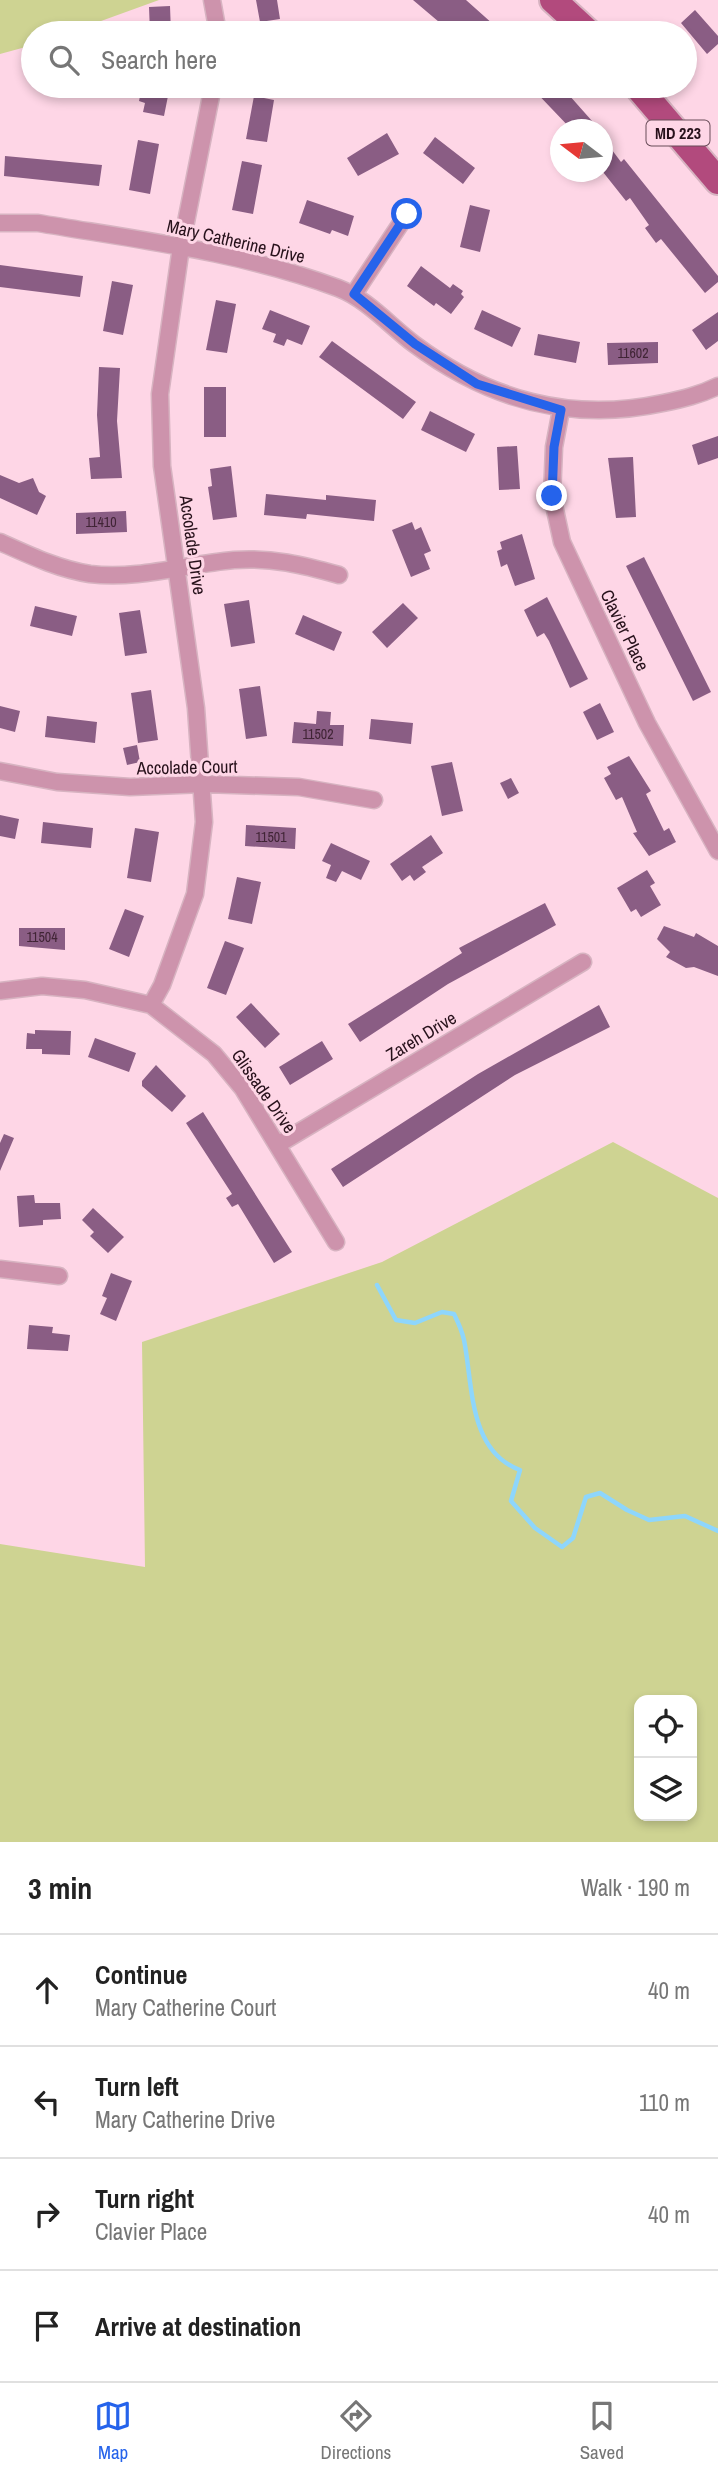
<!DOCTYPE html>
<meta charset="utf-8">
<style>
:root{--surface:#fff;--page:#f6f6f6;--text:#222;--muted:#767676;--line:#e0e0e0;--accent:#2563eb}
body{margin:0;font-family:"Archivo Narrow",sans-serif;background:var(--page);color:var(--text)}
.controls{position:absolute;right:21px;bottom:21px;display:grid;overflow:hidden;border-radius:14px;box-shadow:0 4px 10px #0003}
.controls button{width:63px;height:63px;display:grid;place-items:center;padding:0;border:0;border-bottom:2px solid var(--line);background:var(--surface);color:var(--text);font:35px sans-serif}
.compass{position:absolute;left:550px;top:119px;width:63px;height:63px;border-radius:50%;background:var(--surface);box-shadow:0 4px 10px #0003;rotate:286deg}
.stop{position:absolute;width:21px;height:21px;margin:-16px;border:5px solid #2563eb;border-radius:50%;background:#fff}
.stop.end{background:#2563eb;border-color:#fff;box-shadow:0 2px 7px #0008}
.list{margin:0;padding:0;list-style:none}
h2{display:flex;justify-content:space-between;align-items:center;height:91px;margin:0;padding:0 28px;font-size:30px}
h2 small{font-size:23px;font-weight:400;color:var(--muted)}
.list li{display:grid;grid-template-columns:46px 1fr auto;gap:21px;align-items:center;box-sizing:border-box;height:112px;padding:0 28px;border-top:2px solid var(--line)}
.list b{display:block;font-size:26px;white-space:nowrap}
.list p{margin:0;font-size:23px;white-space:nowrap;color:var(--muted)}
.list em{font-size:23px;font-style:normal;color:var(--muted)}
.icon{flex:none;width:38px;height:38px;fill:none;stroke:currentColor;stroke-width:2;stroke-linecap:round;stroke-linejoin:round}
.map{position:relative;flex:none;width:718px;height:1842px;overflow:hidden}
.search{position:absolute;background:var(--surface);box-shadow:0 4px 10px #0003;left:21px;right:21px;top:21px;height:77px;display:flex;align-items:center;gap:18px;box-sizing:border-box;padding:0 24px;border-radius:38px;color:var(--muted);font-size:26px}
.sheet{height:539px;background:var(--surface)}
nav{display:flex;justify-content:space-around;align-items:center;box-sizing:border-box;height:98px;border-top:2px solid var(--line);background:var(--surface);font-size:19px;color:var(--muted)}
nav a{display:grid;justify-items:center;gap:4px}
nav .on{color:var(--accent)}
.map>svg:first-child{display:block}
.green{fill:#ced392;fill-rule:evenodd}
.lines{fill:none;stroke-linecap:round;stroke-linejoin:round}
.stream{stroke:#8ed6fc;stroke-width:4.5}
.building{fill:#8a5d84}
.street-casing{stroke:#d7b3c1;stroke-width:19}
.primary-casing{stroke:#d7b3c1;stroke-width:30}
.street{stroke:#cd93ac;stroke-width:16}
.primary{stroke:#b24a7d;stroke-width:26}
.route{stroke:#2563eb;stroke-width:9}
.labels{text-anchor:middle;dominant-baseline:central;stroke-width:6;stroke-linejoin:round;paint-order:stroke}
.number-label{font-size:14px;fill:#402435}
.shield{fill:#fed6e6;stroke:#684c58;stroke-width:2}
.shield-label{font-size:16px;font-weight:bold;fill:#27111b}
.street-label{font-size:18px;fill:#27111b;stroke:#fed6e6}
</style>
<div class="map">
<svg width="718" height="1842" viewBox="0 0 718 1842">
<rect width="100%" height="100%" fill="#fed6e6"/>
<!-- green -->
<path class="green" d="M0 0H159L68 33H33V45L0 54Z
M613 1142 718 1198V1842H0V1544L145 1567 142 1342 382 1262ZM639 1700H692V1816H639Z"/>
<g class="lines">
<!-- stream -->
<path class="stream" d="M377 1285 396 1320 415 1323 442 1312 454 1314C458 1322 462 1331 464 1340 473 1384 468 1451 520 1470L511 1501 535 1528 562 1547 573 1538 586 1497 600 1493 627 1510 649 1520 685 1516 718 1531"/>
</g>
<!-- building -->
<path class="building" d="M256 0H277L280 19 260 22Z
M413 0H466L503 33H468L462 27 452 33Z
M170 6 171 33H150L149 7Z
M695 10 718 36V44L707 54 681 23Z
M142 86H170L164 116 143 112 145 103 139 101Z
M530 86H561L600 130H572Z
M254 96 274 100 267 142 246 139Z
M387 133 399 154 358 176 347 158Z
M435 137 475 168 463 184 423 153Z
M603 138 621 162 624 159 718 276V282L705 293 661 239 656 243 645 228 649 225 630 198 626 201 603 172Z
M138 140 159 144 150 194 129 190Z
M5 156 102 165 99 186 4 176Z
M242 161 262 165 253 214 232 210Z
M307 200 354 216 348 236 332 230 330 234 299 223Z
M470 205 490 210 480 252 460 247Z
M0 265 83 276 80 297 0 287Z
M421 266 450 288 453 284 463 291 461 294 464 297 451 314 436 303 434 306 407 286Z
M112 281 133 285 123 335 103 331Z
M216 300 236 304 227 353 206 350Z
M270 310 310 326 302 345 287 339 284 346 273 342 276 334 262 329Z
M482 310 521 328 512 347 474 329Z
M718 312V341L706 350 692 330Z
M538 334 580 342 576 363 534 355Z
M332 341 416 402 403 419 319 357Z
M658 342V363L608 365 607 343Z
M99 367 120 368 117 421 122 478 91 479 89 458 100 457 97 415Z
M204 387H226V437H204Z
M430 411 475 434 466 452 421 430Z
M718 436V458L698 465 692 445Z
M517 446 520 489 499 490 497 447Z
M633 457 636 517 616 518 608 458Z
M231 466 237 517 213 520 208 487 212 486 210 469Z
M0 475 19 483 33 478 39 492 46 496 37 515 0 498Z
M266 494 326 500V495L376 500 374 521 307 514 306 519 264 515Z
M126 511 127 532 76 534V513Z
M412 522 415 530 421 527 431 551 424 554 430 569 411 577 392 530Z
M522 534 535 579 515 586 507 564 501 567 497 551 502 549 500 542Z
M644 557 711 692 693 701 626 566Z
M547 597 588 679 570 688 549 641 544 633 537 637 524 610Z
M249 600 255 643 231 647 224 604Z
M403 603 418 618 387 648 372 632Z
M35 606 77 616 72 636 30 626Z
M140 610 147 653 125 656 119 613Z
M303 615 342 632 334 651 295 634Z
M260 686 267 736 246 739 239 689Z
M151 690 158 740 138 743 131 693Z
M600 703 614 732 597 740 583 712Z
M0 706 20 711 15 732 0 728Z
M317 711 331 712 330 725H344L343 746 292 743 294 722 316 724Z
M47 716 97 722 95 743 45 737Z
M371 719 413 723 411 744 369 739Z
M137 745 140 762 127 765 123 748Z
M629 756 651 791 646 794 664 831 669 828 676 842 649 856 633 833 637 832 622 797 616 800 604 778 611 774 607 767Z
M452 762 463 811 442 816 431 766Z
M511 778 519 793 508 799 500 783Z
M0 815 19 819 15 839 0 836Z
M43 822 93 828 91 848 41 843Z
M246 825 296 828 295 849 245 846Z
M135 828 159 832 151 882 127 878Z
M431 835 443 853 422 867 426 872 414 881 410 875 402 881 390 864Z
M331 843 370 861 361 880 342 871 336 882 326 878 331 865 322 861Z
M647 870 655 883 650 886 661 905 641 917 636 909 631 912 617 888Z
M237 877 261 882 252 924 228 919Z
M545 903 556 925 448 984 360 1042 348 1024 462 953 459 948Z
M125 909 144 916 129 957 109 949Z
M664 926 694 937 696 933 718 946V976L694 967 686 968 666 957 670 952 657 939Z
M19 928H65V950L19 946Z
M225 941 244 948 226 995 207 988Z
M251 1003 280 1034 265 1048 236 1017Z
M599 1005 610 1027 515 1075 343 1187 331 1169 478 1074Z
M35 1030 71 1031 70 1055 42 1054V1049H26L27 1033 35 1034Z
M95 1038 136 1053 129 1072 88 1057Z
M322 1041 333 1059 290 1085 279 1067Z
M156 1065 186 1096 172 1112 142 1086V1081Z
M203 1112 292 1252 274 1263 238 1204 232 1207 226 1198 232 1194 186 1123Z
M4 1134 14 1138 0 1171V1143Z
M34 1195 35 1203H60L61 1219 43 1220V1225L19 1227 17 1196Z
M93 1208 124 1237 108 1253 90 1236 94 1232 82 1220Z
M111 1273 132 1281 116 1321 100 1314 107 1298 102 1296Z
M29 1325 53 1327 52 1333 70 1335 68 1351 27 1349Z"/>
<g class="lines">
<!-- street casing -->
<g class="street-casing">
<path id="street" d="M212 0 218 33
M0 223H38C139 240 241 252 338 288 367 299 389 325 414 344 489 400 570 423 663 403 682 399 700 395 718 386
M354 294 407 214
M561 410 554 447 552 496 562 542 647 723 718 851
M0 542C29 555 58 569 90 574 138 580 187 564 234 560 271 557 303 565 339 575
M0 771 57 782 130 787 204 784 299 787 374 800
M0 991 42 986 85 990 151 1005 214 1054 243 1089 336 1242
M151 1005 162 985 195 894 204 822 196 708 162 466 160 394 181 247 213 86
M279 1144 583 962
M0 1269 59 1276"/>
</g>
<!-- primary casing -->
<g class="primary-casing">
<path id="primary" d="M553 0 589 33
M637 86 718 181"/>
</g>
<!-- street -->
<use href="#street" class="street"/>
<!-- primary -->
<use href="#primary" class="primary"/>
</g>
<g class="lines">
<!-- route -->
<path class="route" d="M407 214 354 294 415 344 477 384 561 410 554 447 552 496"/>
</g>
<g class="labels">
<!-- number labels -->
<g class="number-label">
<text x="633" y="353">11602</text>
<text x="101" y="522">11410</text>
<text x="318" y="734">11502</text>
<text x="271" y="837">11501</text>
<text x="42" y="937">11504</text>
</g>
<!-- shield labels -->
<rect class="shield" x="646.5" y="120.5" width="63" height="25" rx="5"/>
<g class="shield-label">
<text x="678" y="133">MD 223</text>
</g>
<!-- street labels -->
<g class="street-label">
<text transform="translate(236 241) rotate(13)">Mary Catherine Drive</text>
<text transform="translate(193 545) rotate(82)">Accolade Drive</text>
<text transform="translate(625 630) rotate(64)">Clavier Place</text>
<text transform="translate(187 767) rotate(-1)">Accolade Court</text>
<text transform="translate(421 1036) rotate(-31)">Zareh Drive</text>
<text transform="translate(264 1091) rotate(55)">Glissade Drive</text>
</g>
</g>
</svg>
<div class="controls">
<button><svg class="icon" aria-label="locate" viewBox="0 0 24 24"><circle cx="12" cy="12" r="6"/><path d="M12 2v4M12 18v4M2 12h4M18 12h4"/></svg></button>
<button><svg class="icon" aria-label="layers" viewBox="0 0 24 24"><path d="M12 4l9 5-9 5-9-5zM3 14l9 5 9-5"/></svg></button>
</div>
<svg class="compass" viewBox="-18 -18 36 36"><path d="M0-13l5 13h-10z" fill="#e53935"/><path d="M0 13l5-13h-10z" fill="#767676"/></svg>
<div class="stop" style="left:407px;top:214px"></div>
<div class="stop end" style="left:552px;top:496px"></div>
<div class="search"><svg class="icon" aria-label="search" viewBox="0 0 24 24"><circle cx="10" cy="10" r="6"/><path d="M15 15l6 6"/></svg>Search here</div>
</div>
<section class="sheet">
<h2>3 min<small>Walk · 190 m</small></h2>
<ul class="list">
<li><svg class="icon" aria-label="ahead" viewBox="0 0 24 24"><path d="M12 20V5M6 11l6-6 6 6"/></svg><div><b>Continue</b><p>Mary Catherine Court</p></div><em>40 m</em></li>
<li><svg class="icon" aria-label="left" viewBox="0 0 24 24"><path d="M17 20v-9H6M10 6l-5 5 5 5"/></svg><div><b>Turn left</b><p>Mary Catherine Drive</p></div><em>110 m</em></li>
<li><svg class="icon" aria-label="right" viewBox="0 0 24 24"><path d="M7 20v-9h11M14 6l5 5-5 5"/></svg><div><b>Turn right</b><p>Clavier Place</p></div><em>40 m</em></li>
<li><svg class="icon" aria-label="arrive" viewBox="0 0 24 24"><path d="M6 21V4h12l-3 4 3 4H6"/></svg><div><b>Arrive at destination</b></div></li>
</ul>
</section>
<nav>
<a class="on"><svg class="icon" aria-label="map" viewBox="0 0 24 24"><path d="M3 6l6-2 6 2 6-2v14l-6 2-6-2-6 2zM9 4v14M15 6v14"/></svg>Map</a>
<a><svg class="icon" aria-label="directions" viewBox="0 0 24 24"><path d="M12 3l9 9-9 9-9-9zM9 14v-3h6M13 9l2 2-2 2"/></svg>Directions</a>
<a><svg class="icon" aria-label="saved" viewBox="0 0 24 24"><path d="M7 4h10v16l-5-4-5 4z"/></svg>Saved</a>
</nav>
